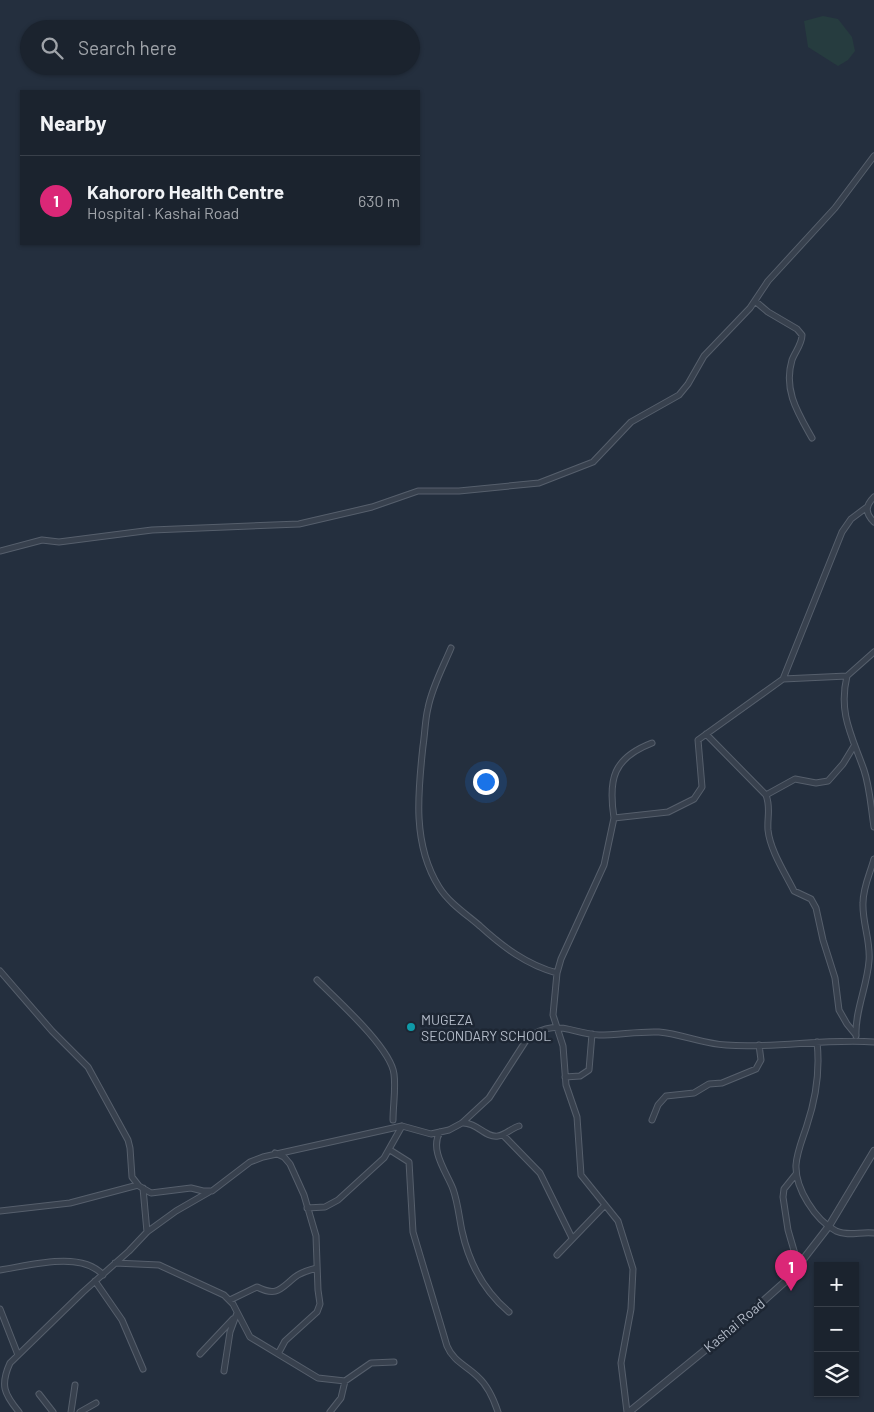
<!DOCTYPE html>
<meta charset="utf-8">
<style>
:root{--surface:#1b232e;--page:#242b36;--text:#f1f3f6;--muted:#a0a4aa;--line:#39404a;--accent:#db2777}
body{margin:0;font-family:Barlow,sans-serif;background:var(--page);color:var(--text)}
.controls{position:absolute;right:15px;bottom:15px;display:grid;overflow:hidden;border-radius:0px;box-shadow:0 1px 4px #0004}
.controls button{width:45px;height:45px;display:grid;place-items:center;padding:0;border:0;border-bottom:1px solid var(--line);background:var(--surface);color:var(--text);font:25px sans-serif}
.you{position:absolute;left:485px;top:781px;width:18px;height:18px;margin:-12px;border:4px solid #fff;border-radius:50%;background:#1a73e8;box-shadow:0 0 0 8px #1a73e833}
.badge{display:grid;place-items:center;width:32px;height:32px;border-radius:50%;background:var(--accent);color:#fff;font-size:16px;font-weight:700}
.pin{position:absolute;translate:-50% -41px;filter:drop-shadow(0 1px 2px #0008)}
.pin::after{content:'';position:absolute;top:26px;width:18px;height:15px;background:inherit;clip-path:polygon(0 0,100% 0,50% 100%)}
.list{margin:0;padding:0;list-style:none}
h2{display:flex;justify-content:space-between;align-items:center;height:65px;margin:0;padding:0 20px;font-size:21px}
h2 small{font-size:16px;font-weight:400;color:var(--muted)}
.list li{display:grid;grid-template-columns:32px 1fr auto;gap:15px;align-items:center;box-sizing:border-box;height:90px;padding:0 20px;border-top:1px solid var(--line)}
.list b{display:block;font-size:19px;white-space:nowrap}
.list p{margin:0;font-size:16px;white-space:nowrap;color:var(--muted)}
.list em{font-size:16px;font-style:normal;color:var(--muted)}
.icon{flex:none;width:28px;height:28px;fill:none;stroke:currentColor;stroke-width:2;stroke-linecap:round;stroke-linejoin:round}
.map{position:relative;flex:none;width:874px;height:1412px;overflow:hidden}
.search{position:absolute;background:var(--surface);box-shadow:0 1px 4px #0004;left:20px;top:20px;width:400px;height:55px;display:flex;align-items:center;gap:12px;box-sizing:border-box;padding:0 18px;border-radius:28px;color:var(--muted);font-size:19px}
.panel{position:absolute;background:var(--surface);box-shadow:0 1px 4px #0004;left:20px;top:90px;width:400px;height:155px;border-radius:0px}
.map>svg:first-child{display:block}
.green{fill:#263c3f}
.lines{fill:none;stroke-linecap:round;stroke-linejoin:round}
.minor-casing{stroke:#565f6c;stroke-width:7}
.tertiary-casing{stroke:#565f6c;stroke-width:8}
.minor{stroke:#38414e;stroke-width:5}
.tertiary{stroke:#38414e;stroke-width:6}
.culture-dot{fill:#0f9aa8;stroke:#1d2633;stroke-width:2}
.labels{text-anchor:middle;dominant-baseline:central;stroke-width:5;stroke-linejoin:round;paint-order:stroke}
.poi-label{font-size:14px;fill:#b4bcc9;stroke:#1d2633;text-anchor:start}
.street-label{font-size:14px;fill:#b4bcc9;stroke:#1d2633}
</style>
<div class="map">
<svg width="874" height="1412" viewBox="0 0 874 1412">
<rect width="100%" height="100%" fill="#242f3e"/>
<!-- green -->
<path class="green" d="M823 16 838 19 852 37 855 51 848 60 838 66 808 47 804 21Z"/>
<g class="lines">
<!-- minor casing -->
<g class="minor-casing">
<path id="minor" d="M755 301 768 312 797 329 802 335C802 344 795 352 792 360 783 390 798 413 812 438
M874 497C865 506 865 513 874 522
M0 551 42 540 59 542 152 530 299 524 372 507 418 491H459L539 483 593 462 631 422 679 395 688 384 704 356 750 308 768 281 835 208 874 156
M451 648C443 667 432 687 428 708 425 720 425 733 423 746 418 792 412 844 439 887 449 903 466 914 480 926 503 947 527 965 557 973
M847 676C838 713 852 736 864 770 870 788 871 808 874 827
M783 679 842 532 851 519 867 507
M706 734 766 795C771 808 767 817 768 830 770 850 785 873 794 891L811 899 816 908 823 940 835 978 839 1010 847 1024 856 1035
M766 795 795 779 816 783 828 781 843 764 854 746
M614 818C608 779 613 758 652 743
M0 971 52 1031 88 1067 128 1140 130 1148 132 1177 139 1186 151 1193 191 1188 203 1191H212L250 1162 263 1157 402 1126 431 1134 449 1130 462 1123 489 1098 527 1039C554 1017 569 1033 599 1035 619 1035 639 1031 659 1032 682 1034 703 1044 726 1045 775 1049 825 1038 874 1042
M317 980C336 999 391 1048 394 1074 396 1089 393 1105 393 1120
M856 1036C855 1010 867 987 869 961 871 942 862 922 863 903 863 887 870 874 874 859
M817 1042C820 1069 816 1098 807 1125 803 1138 797 1151 796 1165 795 1188 815 1220 836 1231 849 1237 861 1231 874 1233
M565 1077 580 1076 589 1070 592 1034
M652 1120 658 1105 666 1096 694 1093 709 1084 722 1083 756 1069 761 1060 759 1045
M462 1123C477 1122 485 1138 498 1136 505 1135 512 1128 519 1126
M440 1132C429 1150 447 1173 453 1189 458 1203 459 1217 462 1231 469 1263 484 1291 509 1312
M503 1135 540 1173 572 1238
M390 1150 409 1162 413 1232 447 1346C453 1361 467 1366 478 1377 488 1386 494 1400 498 1412
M275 1153 284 1157 290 1164 304 1195 316 1236 318 1290 320 1304 317 1312 285 1341 278 1354
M796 1174 784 1189 783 1197 788 1230 795 1254 802 1262
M143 1188 147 1232
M307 1208 325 1207 338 1200 384 1158 402 1126
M0 1211 70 1203 138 1185
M557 1255 605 1205
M115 1263 159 1265 224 1295 233 1304 250 1337 318 1378 345 1381 371 1363 394 1362
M0 1270C28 1266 81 1250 103 1275
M95 1281 122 1320 143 1369
M230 1300 257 1287C277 1297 280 1289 295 1277 301 1272 309 1270 317 1268
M0 1309 18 1355
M200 1354 233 1319
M224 1371 230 1332 237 1313
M39 1394 53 1412
M19 1412C4 1394 0 1385 10 1363L83 1292 129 1251 147 1232 176 1211 209 1192
M71 1412 75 1385
M80 1412 96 1403
M330 1412 341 1398 345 1381
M627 1412 621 1363 631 1309 633 1269 618 1221 581 1175 577 1117 566 1085 563 1046 553 1015 557 973 561 959 604 865 614 818 668 812 694 799 702 787 698 740 783 679 847 676 874 652"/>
</g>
<!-- tertiary casing -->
<g class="tertiary-casing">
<path id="tertiary" d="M629 1412 742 1320 788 1279 829 1226 874 1151"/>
</g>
<!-- minor -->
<use href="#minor" class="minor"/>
<!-- tertiary -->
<use href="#tertiary" class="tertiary"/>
</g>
<!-- markers -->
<circle class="culture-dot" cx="411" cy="1027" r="5"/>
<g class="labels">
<!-- poi labels -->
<g class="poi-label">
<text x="421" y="1019">MUGEZA<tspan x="421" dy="16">SECONDARY SCHOOL</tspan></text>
</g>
<!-- street labels -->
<g class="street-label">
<text transform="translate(734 1325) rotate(-40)">Kashai Road</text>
</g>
</g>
</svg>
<div class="controls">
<button>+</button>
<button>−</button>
<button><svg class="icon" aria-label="layers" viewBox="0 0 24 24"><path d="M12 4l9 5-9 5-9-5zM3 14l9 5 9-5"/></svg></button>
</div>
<div class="you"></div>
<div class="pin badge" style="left:791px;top:1291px">1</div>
<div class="search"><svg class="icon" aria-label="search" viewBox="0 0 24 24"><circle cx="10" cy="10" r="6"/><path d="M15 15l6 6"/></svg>Search here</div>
<section class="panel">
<h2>Nearby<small></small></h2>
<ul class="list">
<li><span class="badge">1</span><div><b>Kahororo Health Centre</b><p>Hospital · Kashai Road</p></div><em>630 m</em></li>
</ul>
</section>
</div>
